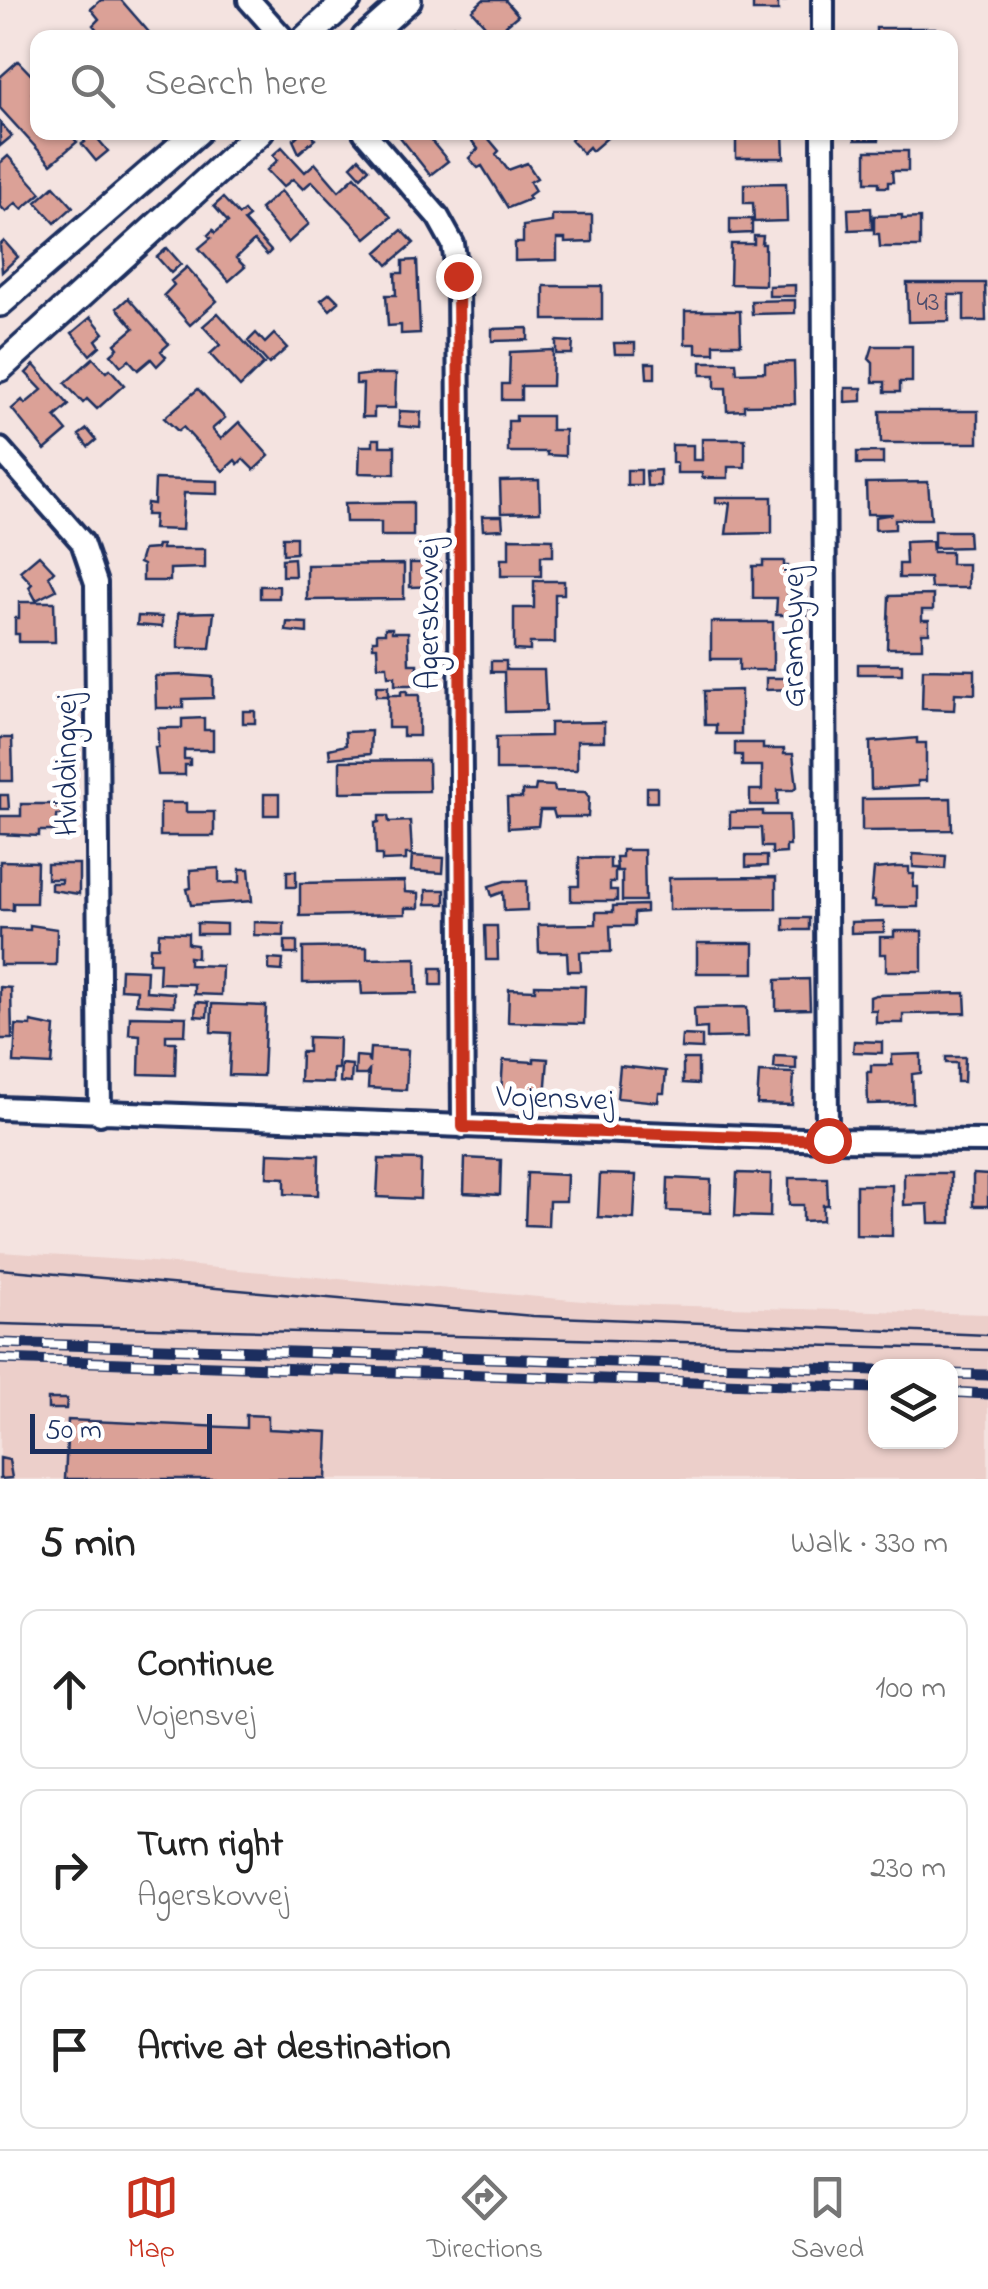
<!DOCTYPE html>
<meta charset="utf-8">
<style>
:root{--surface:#fff;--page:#f6f6f6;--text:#222;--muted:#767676;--line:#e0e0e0;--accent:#c8321e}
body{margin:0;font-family:"Indie Flower",sans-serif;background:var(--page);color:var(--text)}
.controls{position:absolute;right:30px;bottom:30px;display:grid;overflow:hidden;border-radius:20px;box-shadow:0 2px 8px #0004}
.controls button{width:90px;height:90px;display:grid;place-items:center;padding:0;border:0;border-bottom:2px solid var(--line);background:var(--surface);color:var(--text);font:50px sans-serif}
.scale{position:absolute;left:30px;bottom:25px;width:182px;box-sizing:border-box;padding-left:10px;border:5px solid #1b2f5e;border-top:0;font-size:28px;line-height:35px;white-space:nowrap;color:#1b2f5e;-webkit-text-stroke:8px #fff;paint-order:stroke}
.stop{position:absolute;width:30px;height:30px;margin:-22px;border:8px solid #c8321e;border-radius:50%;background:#fff}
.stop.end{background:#c8321e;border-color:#fff;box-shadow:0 2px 10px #0008}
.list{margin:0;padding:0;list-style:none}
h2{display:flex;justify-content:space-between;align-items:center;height:130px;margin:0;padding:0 40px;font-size:42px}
h2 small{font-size:32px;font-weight:400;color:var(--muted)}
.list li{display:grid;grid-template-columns:65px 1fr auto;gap:30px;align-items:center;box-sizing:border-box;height:160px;margin:0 20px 20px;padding:0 20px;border:2px solid var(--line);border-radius:20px}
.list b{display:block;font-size:38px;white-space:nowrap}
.list p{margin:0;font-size:32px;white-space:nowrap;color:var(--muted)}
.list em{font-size:32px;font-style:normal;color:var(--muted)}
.icon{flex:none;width:55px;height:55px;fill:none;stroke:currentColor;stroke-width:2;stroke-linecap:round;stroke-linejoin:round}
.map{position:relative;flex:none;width:988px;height:1479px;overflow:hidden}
.search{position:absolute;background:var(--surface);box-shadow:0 2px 8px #0004;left:30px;right:30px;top:30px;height:110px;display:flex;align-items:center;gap:25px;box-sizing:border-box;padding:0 35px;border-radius:20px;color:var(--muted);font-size:38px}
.sheet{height:670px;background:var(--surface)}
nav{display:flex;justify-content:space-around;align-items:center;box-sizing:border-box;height:140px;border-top:2px solid var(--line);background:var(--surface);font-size:28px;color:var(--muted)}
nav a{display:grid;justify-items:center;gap:5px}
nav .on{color:var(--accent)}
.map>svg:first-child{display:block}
.built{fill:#eccfca;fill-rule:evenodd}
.building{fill:#dba197;stroke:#1b2f5e;stroke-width:2.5}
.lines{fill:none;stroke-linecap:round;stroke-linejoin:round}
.minor-casing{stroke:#1b2f5e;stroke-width:28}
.tertiary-casing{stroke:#1b2f5e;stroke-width:32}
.minor{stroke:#fff;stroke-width:20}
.tertiary{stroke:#fff;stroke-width:25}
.tram{stroke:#1b2f5e;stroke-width:2.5}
.rail-casing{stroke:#1b2f5e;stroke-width:11}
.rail{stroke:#fff;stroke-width:8;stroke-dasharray:22;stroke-linecap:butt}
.route{stroke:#c8321e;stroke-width:12}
.labels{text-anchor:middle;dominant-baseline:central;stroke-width:10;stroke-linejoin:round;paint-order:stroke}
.number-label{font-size:28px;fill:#4b4c6c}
.street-label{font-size:32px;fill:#1b2f5e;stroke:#fff}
</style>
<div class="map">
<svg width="988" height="1479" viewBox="0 0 988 1479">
<rect width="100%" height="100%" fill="#f4e3e0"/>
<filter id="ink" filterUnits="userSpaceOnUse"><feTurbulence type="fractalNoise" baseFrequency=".01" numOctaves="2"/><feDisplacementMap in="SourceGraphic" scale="20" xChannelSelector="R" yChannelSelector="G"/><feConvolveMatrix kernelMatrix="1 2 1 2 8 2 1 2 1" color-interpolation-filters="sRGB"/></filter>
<g filter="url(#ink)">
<!-- built -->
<path class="built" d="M0 1252 141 1261 616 1304 988 1314V1479H0ZM876 1366H950V1442H876Z"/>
<!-- building -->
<path class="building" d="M101 0H121L154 38H135L130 33 125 38H104L93 25 99 19 91 9Z
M483 0H505L518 15 506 25 513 33 508 38H496L472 10Z
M753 0H786V1H778V11H753Z
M454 26 464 38H442Z
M876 28H935V38H876Z
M18 61 38 82 32 93 38 98V132H68L77 142 51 164 0 108V77Z
M0 122 12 136 0 146Z
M79 132H92L108 151 96 161 82 144 85 142Z
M301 132H310L315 139 299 153 293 140Z
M396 132H424L448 161 430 175Z
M465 132H483L499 151 496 154 508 170 527 163 537 178 530 182 535 191 528 196 530 199 508 208 482 166 478 168 469 158 478 149Z
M576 132H614L592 151 589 147 583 153 571 140Z
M783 132 784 158H736V133Z
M855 132H879V140H855Z
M282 147 305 172 315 163 339 191 355 176 391 217 366 238 312 181 303 189 293 179 283 187 267 170 278 160 273 155Z
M866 151H908V171H892L893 182H888V187H879V182H866Z
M8 156 41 193 22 209 16 203 6 212 0 206V163Z
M359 158 369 169 361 177 351 166Z
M786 183 787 221 754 222 753 203H744V184Z
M54 186 73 207 55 223 36 202Z
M281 191 309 224 288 243 260 209Z
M223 198 239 215 244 211 249 217 244 221 271 251 267 255 254 241 236 258 245 267 229 281 199 248 211 238 208 235 213 230 215 233 228 222 214 206Z
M871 208 872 229 849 230 848 209Z
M552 215H592V242L565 243V239H557V260L515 261V243H523V226L552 222Z
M902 215V219L920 218V247H880L879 234H874V216Z
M730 219H752V233L730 234Z
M402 230 414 243 388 265 377 252Z
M754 236H763L762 244H765V285L730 284 731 244H754Z
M4 241 18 257 2 272 0 245Z
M167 248 181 264 171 273 157 257Z
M417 260 420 333 401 334V325L388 326 386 295H396L395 273H403V261Z
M187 267 217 301 190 325 164 295 174 285 171 281Z
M907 283H985L986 321H964V295H949V321L908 322Z
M795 285V296H769V286Z
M544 286H602V320H544Z
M330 293 339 302 330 310 321 300Z
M128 298 169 344 161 351 166 357 157 366 151 359 138 370 129 360 121 366 111 354 118 348 115 344 134 328 117 308Z
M795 300V313L752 314 751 301Z
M685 311H740L741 344H714V353H696V344H685Z
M218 313 264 364 240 387 210 354 220 345 203 326Z
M91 317 104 333 96 340 100 346 90 355 72 333Z
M528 328V340L492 341V329Z
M256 333 265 343 274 334 287 348 269 364 248 341Z
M556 341 573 342 572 354H556Z
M614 343H635V354H615Z
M873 346H912V382H900V392H885V382H873V363L869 359Z
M553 350 552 386H521V400H502V384H509L510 352Z
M93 358 106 372 110 369 124 385 97 409 87 399 83 403 65 383Z
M701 362H736L737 373 765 372V363L794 362 795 404 744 405V410L727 411 726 388H715V375H701Z
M646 363H655V378H647Z
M34 365 69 405 55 417 67 431 45 450 12 409 22 400 25 404 42 390 26 373Z
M373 374H396L395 408H374V417H362L363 384H356V376Z
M845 388H862V401L845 402Z
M198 389 225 418 212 429 221 439 239 422 269 456 254 470 243 459 238 464 235 460 223 471 183 427 178 431 164 418Z
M399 411 421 412 420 428 399 426Z
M880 411H978V443H881Z
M516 416H551V430H565V456L547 455V452H508V421H516Z
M87 429 96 440 88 447 79 435Z
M373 439H380V446H395V474L359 473 360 446H373Z
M702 439H745V467H728V478H702V473H677V463H672V445H693V460H702Z
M857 452H883V464H857Z
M627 470H641V485H627Z
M660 470V486H647L646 471Z
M155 479 218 481V494L184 493 182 530 153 529 154 515H146L147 503 154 504Z
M539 480 540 512 501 513 500 481Z
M928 482 931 519H895V529L875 530V517L893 514H867L866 483Z
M716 497H772V533L726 534 730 503H716Z
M413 502V536H381V522H346L345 503Z
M482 516H502L503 529 483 530Z
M934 531H968L969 547 934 548Z
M283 537H296V553L283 554Z
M509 538 553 539V556H541V576H501V559H509Z
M932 541 933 552H951V564H968V588H931L930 578H899V564H906L905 542Z
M157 545H162V549H205V568L170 569V581H143V565L139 563 143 550 156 549Z
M39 555 54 571 49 576 56 590 36 600 29 587 32 584 20 571Z
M294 558 295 576H282V559Z
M763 561H784V566H788V595H807V615H776L777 598H753V566H763Z
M410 563H440V586L410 587Z
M404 564V599L307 600V565Z
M534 581H564V594H555V643H530V651L514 650V608H534Z
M260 586H279V598H260Z
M933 595V610H922V620H929V633H922V648H887L889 596Z
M19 602H54L55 642H19V634H15V618H19Z
M214 612 210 648H178V613Z
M138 616 162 617V627L137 625Z
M287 622 307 623V633L286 631Z
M711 622H773V670H739V659H711Z
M385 628H392V632H408L409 664H417V685H395V676H388L387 666H378L377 647H373V640H377V633H385Z
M491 661H506V670H544L546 711 505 712 504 672H491Z
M858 664H902V674H858Z
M923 669 975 670V694L955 693 954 710 922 709Z
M183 675 213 677V698L183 699V708H156L155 676Z
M766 678H793V689L766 690Z
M376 686H388V695H401V691H407V695H419V736H403V728H388V696H376Z
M741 690V734H716V725H705L704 691Z
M243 711H255V723H243Z
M204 718V730H213V750H184V759H190V765H185V775H158L155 747H158V728H182V719Z
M604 722V741H577V770H496V737L550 736V723Z
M371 731 370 754 330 758 329 749 346 745 345 732Z
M0 738H12L13 781H0Z
M917 738V743H926V781H918V786L871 789 870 742Z
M735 743H763V749H784V754H793L797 787 793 790H778V805H750V790H762V766H742V755H735Z
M428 760 429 791 340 792V761Z
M536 785 554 786 555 791 585 792 589 797 588 817H555L553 810H540L538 826 508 828 507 798H522V791H535Z
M647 787H657V802H647Z
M264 794H279V815H264Z
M0 795H8L9 809H0Z
M951 798 952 830 862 831V799Z
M160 803H186V812H214V836H160Z
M21 804H57V808H62V815H57V831H39V836L0 834V816H21Z
M763 811V815H789L790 846H786V853L772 854V847H762L761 828H730V812Z
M379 816H388L389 822 410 821 412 854H406V860L382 861V855H376L375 823 379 822Z
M622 850H644L645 901H622V871H617L616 857H622Z
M913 854 946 856 945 869 913 867Z
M412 856 444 858 443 873 411 871Z
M746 856H767V866L746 867Z
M579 858H610V868H615V882H610V890H617V901H571V886H579Z
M0 861 37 862 36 903H13V910H0Z
M47 864H79V894L51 890V883H61V879H47Z
M896 867H909V874H914L913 887H918V907H875V901H871L874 869Z
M219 868V883L240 882V869H249L252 901 191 905 187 889 191 888 190 870Z
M287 871H296V887H287Z
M776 877V909L669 910V878Z
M404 881 405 892 419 893V908H405V914L300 916V883Z
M505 881H527V910L504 911 503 892 492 896 489 886Z
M426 890H445V904H426Z
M646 905V912L634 913V926H610L611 952H580L581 971H568L567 952H539L538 925 596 924V912H613V906Z
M784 918H809V930H784Z
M884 921V932L851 933V922Z
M254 922 284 923V936L254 935Z
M197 923 226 924V934H197Z
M30 925 57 929 56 965H0V929L30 930Z
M485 926H497L498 960H486Z
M894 931H922V971H886V954H880V937H894Z
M159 932 188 933V944L197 945V958L189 957V965L222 966 221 995 194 994V984L159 983 160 963H149L150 947H158Z
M285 941H297V954H285Z
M697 943H754V973H697Z
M367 947V959L416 958 417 993 362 994 361 982 303 983V948Z
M269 959 283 960 282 971 269 970Z
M431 968H442V985H431Z
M121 969 147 970 146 991 174 993V1006L136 1004 137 990 120 989Z
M809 979 810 1009 776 1010V980Z
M535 985 585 986 584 1024 508 1022 509 989 535 990Z
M0 987 11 988 12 1039H0Z
M965 993 966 1013 903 1014V1023H876V1010H870V997L876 995Z
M196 1002 208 1003 207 1017 195 1016Z
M212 1004 266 1006 263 1076 229 1075 231 1033 211 1032Z
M747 1007 748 1037 707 1038V1028L695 1029 694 1008Z
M130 1016 186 1017 185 1035H166V1042H176L175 1075 139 1074 140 1035 129 1034Z
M31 1022 55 1027 52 1065 14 1063 16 1025 31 1026Z
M682 1035 702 1036V1049L681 1048Z
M308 1037 339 1038 338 1069H333V1083L300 1082 301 1052H308Z
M854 1041 882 1042V1053L853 1052Z
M370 1048 408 1050 406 1090 368 1088 369 1071 366 1075H355L356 1056 367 1057 369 1063Z
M921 1054V1073L912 1074 913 1103 868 1104 867 1072H871V1065H892V1055Z
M775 1056 796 1057V1069L774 1068Z
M946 1057H965L964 1082H957V1063H946Z
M534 1058 548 1059 545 1097 501 1093 503 1060 534 1062Z
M683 1059H698V1084L683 1083Z
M341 1064 352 1065 351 1083 340 1082Z
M620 1066 666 1071 664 1093H659L658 1102 617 1098Z
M759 1072 794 1073 792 1105 757 1104Z
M268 1153 319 1155 318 1195 285 1194V1178L267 1177Z
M465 1158 501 1160 500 1195 464 1193Z
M379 1159 421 1160 420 1199 377 1197Z
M527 1173 567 1175 566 1201H549L548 1226 525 1225Z
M737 1173 771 1174 770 1217 735 1216Z
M904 1173H951V1223H929L928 1204 904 1205Z
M600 1174 636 1175 634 1219 598 1217Z
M973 1174 988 1175V1206H973Z
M668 1178 711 1180 710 1213 667 1211Z
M789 1178H827L828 1205H823V1220L803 1221V1205H789Z
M856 1185H892V1236L856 1235Z
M48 1399H67L66 1409H48Z
M246 1415 268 1416V1429L328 1432 326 1479H65L68 1420 246 1428Z
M0 1458 9 1460 12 1478 0 1479Z"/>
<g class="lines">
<!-- minor casing -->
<g class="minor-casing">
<path id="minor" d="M249 0 283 38
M823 0V38
M364 132 438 217 453 244 458 277 463 1127
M823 132 827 1140
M0 449 82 542 96 583 100 1114
M0 1108 827 1140 988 1141"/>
</g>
<!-- tertiary casing -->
<g class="tertiary-casing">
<path id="tertiary" d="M306 38 348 0
M365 38 408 0
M0 303 197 132
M0 368 260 132"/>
</g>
<!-- minor -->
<use href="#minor" class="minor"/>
<!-- tertiary -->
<use href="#tertiary" class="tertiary"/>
<!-- tram -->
<path class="tram" d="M0 1269 533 1316 988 1335
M0 1324 988 1350"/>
<!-- rail casing -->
<g class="rail-casing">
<path id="rail" d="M0 1343 876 1370
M0 1359 876 1388
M950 1374 988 1375
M950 1392 988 1394"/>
</g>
<!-- rail -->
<use href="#rail" class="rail"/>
</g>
</g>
<g class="lines" filter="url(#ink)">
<!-- route -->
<path class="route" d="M458 276 463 1127 828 1140"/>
</g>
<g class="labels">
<!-- number labels -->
<g class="number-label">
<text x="928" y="303">43</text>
</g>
<!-- street labels -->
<g class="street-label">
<text transform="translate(430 614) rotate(-90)">Agerskovvej</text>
<text transform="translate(795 637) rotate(-90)">Grambyvej</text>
<text transform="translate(68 765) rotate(-90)">Hviddingvej</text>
<text transform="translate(555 1100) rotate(2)">Vojensvej</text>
</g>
</g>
</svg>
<div class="controls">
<button><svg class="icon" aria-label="layers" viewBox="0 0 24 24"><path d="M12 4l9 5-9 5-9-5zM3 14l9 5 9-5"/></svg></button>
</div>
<div class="scale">50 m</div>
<div class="stop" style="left:828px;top:1140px"></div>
<div class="stop end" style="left:458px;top:276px"></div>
<div class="search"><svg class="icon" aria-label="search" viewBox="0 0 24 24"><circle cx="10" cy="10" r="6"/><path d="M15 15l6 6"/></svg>Search here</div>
</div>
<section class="sheet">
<h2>5 min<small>Walk · 330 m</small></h2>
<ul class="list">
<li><svg class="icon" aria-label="ahead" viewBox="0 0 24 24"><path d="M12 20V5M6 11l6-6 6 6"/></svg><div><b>Continue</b><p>Vojensvej</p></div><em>100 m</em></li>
<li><svg class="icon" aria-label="right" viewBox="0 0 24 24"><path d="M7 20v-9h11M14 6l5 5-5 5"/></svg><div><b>Turn right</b><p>Agerskovvej</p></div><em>230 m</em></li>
<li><svg class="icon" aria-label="arrive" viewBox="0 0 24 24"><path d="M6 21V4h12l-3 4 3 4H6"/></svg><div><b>Arrive at destination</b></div></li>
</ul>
</section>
<nav>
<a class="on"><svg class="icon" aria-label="map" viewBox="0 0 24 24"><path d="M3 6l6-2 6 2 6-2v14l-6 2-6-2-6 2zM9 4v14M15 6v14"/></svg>Map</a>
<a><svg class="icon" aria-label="directions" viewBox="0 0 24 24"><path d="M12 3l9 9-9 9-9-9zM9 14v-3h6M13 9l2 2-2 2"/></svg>Directions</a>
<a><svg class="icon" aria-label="saved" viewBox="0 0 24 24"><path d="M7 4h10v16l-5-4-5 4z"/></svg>Saved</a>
</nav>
